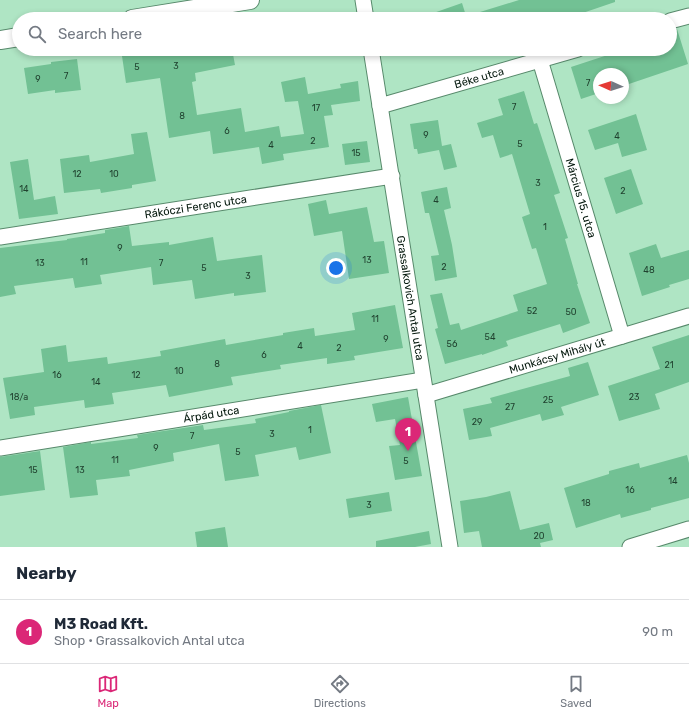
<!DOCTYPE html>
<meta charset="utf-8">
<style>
:root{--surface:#fff;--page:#f2f2f3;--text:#1f2937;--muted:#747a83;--line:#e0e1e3;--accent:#db2777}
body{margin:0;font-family:Rubik,sans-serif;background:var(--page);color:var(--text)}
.compass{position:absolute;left:593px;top:68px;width:36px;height:36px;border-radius:50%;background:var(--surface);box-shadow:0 2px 6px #0003;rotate:273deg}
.you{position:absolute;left:336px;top:268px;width:14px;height:14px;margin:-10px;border:3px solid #fff;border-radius:50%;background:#1a73e8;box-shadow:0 0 0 6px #1a73e833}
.badge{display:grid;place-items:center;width:26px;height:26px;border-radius:50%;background:var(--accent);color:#fff;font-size:13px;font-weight:700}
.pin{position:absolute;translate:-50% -33px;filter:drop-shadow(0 1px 2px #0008)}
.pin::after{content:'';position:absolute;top:21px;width:14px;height:12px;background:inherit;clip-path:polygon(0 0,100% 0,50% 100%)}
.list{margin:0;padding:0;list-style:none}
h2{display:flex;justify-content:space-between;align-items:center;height:52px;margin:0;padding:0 16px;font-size:17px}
h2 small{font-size:13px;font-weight:400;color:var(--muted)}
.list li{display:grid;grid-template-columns:26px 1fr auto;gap:12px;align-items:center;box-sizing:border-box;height:64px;padding:0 16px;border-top:1px solid var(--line)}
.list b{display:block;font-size:15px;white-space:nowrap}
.list p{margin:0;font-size:13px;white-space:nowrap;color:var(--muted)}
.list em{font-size:13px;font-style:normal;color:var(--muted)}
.icon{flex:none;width:22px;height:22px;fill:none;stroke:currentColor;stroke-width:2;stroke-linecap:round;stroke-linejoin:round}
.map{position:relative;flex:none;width:689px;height:547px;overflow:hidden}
.search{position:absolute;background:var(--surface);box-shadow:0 2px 6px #0003;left:12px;right:12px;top:12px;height:44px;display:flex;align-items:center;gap:10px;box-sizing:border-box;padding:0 14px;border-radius:22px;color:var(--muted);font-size:15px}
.sheet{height:116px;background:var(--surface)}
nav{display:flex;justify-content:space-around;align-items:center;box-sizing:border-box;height:56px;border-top:1px solid var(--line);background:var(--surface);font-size:11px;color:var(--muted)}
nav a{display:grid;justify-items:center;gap:2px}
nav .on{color:var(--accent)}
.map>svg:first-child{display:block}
.building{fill:#72c194}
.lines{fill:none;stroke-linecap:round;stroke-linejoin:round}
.minor-casing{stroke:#57896b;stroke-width:17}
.tertiary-casing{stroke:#57896b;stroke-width:20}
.minor{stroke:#fff;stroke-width:15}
.tertiary{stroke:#fff;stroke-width:18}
.labels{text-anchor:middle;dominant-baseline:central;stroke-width:3;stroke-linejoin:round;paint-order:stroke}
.number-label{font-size:9px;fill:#20422f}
.street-label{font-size:11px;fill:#04180d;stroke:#bcf2d1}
</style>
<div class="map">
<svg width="689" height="547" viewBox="0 0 689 547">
<rect width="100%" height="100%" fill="#afe5c4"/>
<!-- building -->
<path class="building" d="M519 0H615V2L565 19H467V16Z
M462 3 467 19H422V17Z
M677 29 688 64 623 86V74H599V93L581 99 571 67 626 49H670V30Z
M165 49H232L235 65 195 73 196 81 192 82 197 115 241 108 245 132 279 126 281 137 304 134 298 101 285 102 281 82 305 77 308 94 341 88 340 84 358 81 360 101 331 105 333 115 324 116 329 147 283 154 284 160 262 164 259 147 213 154 210 131 169 138 160 78 126 83 122 56Z
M77 59 81 90 55 93V90L28 94 24 68 51 64V62Z
M524 91 534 124 537 123 560 193 554 195 568 238 565 239 578 284H577L590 323 563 333 560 324 506 341 508 346 482 355V354L445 364 435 329 438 328 430 295 442 293 450 325 459 323 461 330 518 311 513 295 547 284 536 248 532 249 522 217 530 214 512 154 500 158 493 135 482 138 477 123 503 115 498 99Z
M636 114 647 150 622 157 618 143 595 150 588 130Z
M438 120 442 146 451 144 457 167 444 170 439 150 418 154 417 149H414L410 124Z
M147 132 156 181 132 185V188L101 193 100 189 64 193 60 159 89 155 90 162 134 154 131 134Z
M367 141 370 162 345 165 342 144Z
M28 159 34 200 55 196 58 214 19 219 10 162Z
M631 169 643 204 616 214 604 178Z
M447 187 451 208 444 210 452 245 457 277 435 281 431 256 439 255 429 213H425L421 192Z
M326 200 329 214 367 207 374 242 384 241 389 273 349 279 342 231 314 236 308 204Z
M129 226 132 246 169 242V245L213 237 217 261 262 255 266 292 234 296V293L195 299 192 280 153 285 151 267 100 275 102 284 75 288 73 278 14 286 16 294 0 297V248L67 240V239L105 233V230Z
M656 244 661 258 689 250V279L669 285 670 287 642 296 629 253Z
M395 305 403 348 354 356 355 360 327 364V358L280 365 281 369 231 377 233 385 169 397 166 385 112 393 114 404 85 408 84 400 34 407 35 415 10 419 3 378 44 372 41 349 66 345 68 362 107 357 108 364 161 356 160 351 225 339 226 345 283 335V333L314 328 315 336 355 330 352 313Z
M689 335V382L655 394 660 409 619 421 608 386 660 369 652 347Z
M588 362 599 395 561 407 564 415 542 421 540 414 490 428 492 436 469 440 463 409 492 403 490 398 570 376 568 368Z
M408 397 422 476 395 480 389 446 400 445 395 419 376 422 372 404Z
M321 405 331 453 299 460 296 447 255 455 259 476 225 481 219 444 173 453 174 461 129 470 130 476 96 480 98 495 70 498 63 447 91 442V444L138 438 137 435 203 425 204 430 256 423 255 419 289 412V411Z
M40 451 45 490 0 496V457Z
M687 455 689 463V498L651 508V510L621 518 620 514 576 528 564 488 609 474V471L639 463 640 468Z
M510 491 520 530 549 523 553 540 540 543 541 547H482L479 531 464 533 460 501 486 497Z
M389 492 392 511 349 518 346 499Z
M225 527 228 547H197L195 532Z
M429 531 431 544 415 547H376V541Z"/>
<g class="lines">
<!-- minor casing -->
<g class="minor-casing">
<g id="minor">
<path d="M363 0 366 19"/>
<path d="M670 21 689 16"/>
<path id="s1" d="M371 49 450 547"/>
<path id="s2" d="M540 60 622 336"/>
<path id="s3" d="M380 106 578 49"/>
<path id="s4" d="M0 237 392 176"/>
<path id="s5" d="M426 395 689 316"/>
<path id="s6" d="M0 448 423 380"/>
<path d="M630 547 689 529"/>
</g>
</g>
<!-- tertiary casing -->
<g class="tertiary-casing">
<path id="tertiary" d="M132 19 250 0
M0 40 19 37"/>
</g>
<!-- minor -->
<use href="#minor" class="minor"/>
<!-- tertiary -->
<use href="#tertiary" class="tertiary"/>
</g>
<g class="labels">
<!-- number labels -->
<g class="number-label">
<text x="176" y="66">3</text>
<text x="137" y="67">5</text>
<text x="66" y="76">7</text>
<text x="38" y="79">9</text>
<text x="588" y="83">7</text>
<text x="514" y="107">7</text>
<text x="316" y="108">17</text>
<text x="182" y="116">8</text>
<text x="227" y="131">6</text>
<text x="426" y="135">9</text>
<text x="617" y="136">4</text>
<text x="313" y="141">2</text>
<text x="520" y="144">5</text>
<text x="271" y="145">4</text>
<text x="356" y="153">15</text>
<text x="77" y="174">12</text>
<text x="114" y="174">10</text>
<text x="538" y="183">3</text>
<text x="24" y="189">14</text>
<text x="623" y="191">2</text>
<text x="436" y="200">4</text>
<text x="545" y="227">1</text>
<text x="120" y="248">9</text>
<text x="367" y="260">13</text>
<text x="84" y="262">11</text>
<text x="40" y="263">13</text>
<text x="161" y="263">7</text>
<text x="444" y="267">2</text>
<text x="204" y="268">5</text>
<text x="649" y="270">48</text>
<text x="248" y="276">3</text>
<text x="532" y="311">52</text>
<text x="571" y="312">50</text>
<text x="375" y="319">11</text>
<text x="490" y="337">54</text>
<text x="386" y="339">9</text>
<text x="452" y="344">56</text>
<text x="300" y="346">4</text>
<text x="339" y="348">2</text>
<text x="264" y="355">6</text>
<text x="217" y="364">8</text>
<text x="669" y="365">21</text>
<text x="179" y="371">10</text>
<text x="57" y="375">16</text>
<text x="136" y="375">12</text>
<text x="96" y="382">14</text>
<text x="19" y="397">18/a</text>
<text x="634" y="397">23</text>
<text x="548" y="400">25</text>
<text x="510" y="407">27</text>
<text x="477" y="422">29</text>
<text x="310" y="430">1</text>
<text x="272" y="434">3</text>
<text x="192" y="436">7</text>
<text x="156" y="448">9</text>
<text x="238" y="452">5</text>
<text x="115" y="460">11</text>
<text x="406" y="461">5</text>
<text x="33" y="470">15</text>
<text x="80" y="470">13</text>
<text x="673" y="481">14</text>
<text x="630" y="490">16</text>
<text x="586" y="503">18</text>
<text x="369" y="505">3</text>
<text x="539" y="536">20</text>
</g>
<!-- street labels -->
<g class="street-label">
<text stroke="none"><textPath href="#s3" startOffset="103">Béke utca</textPath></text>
<text stroke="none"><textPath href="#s2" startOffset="144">Március 15. utca</textPath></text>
<text stroke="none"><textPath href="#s4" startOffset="198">Rákóczi Ferenc utca</textPath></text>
<text stroke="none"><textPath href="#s1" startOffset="252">Grassalkovich Antal utca</textPath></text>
<text stroke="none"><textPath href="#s5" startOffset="137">Munkácsy Mihály út</textPath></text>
<text stroke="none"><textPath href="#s6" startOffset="214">Árpád utca</textPath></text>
</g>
</g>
</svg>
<svg class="compass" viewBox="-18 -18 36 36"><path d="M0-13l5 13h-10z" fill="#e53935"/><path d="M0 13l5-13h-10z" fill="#747a83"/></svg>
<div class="you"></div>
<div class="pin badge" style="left:408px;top:451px">1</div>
<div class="search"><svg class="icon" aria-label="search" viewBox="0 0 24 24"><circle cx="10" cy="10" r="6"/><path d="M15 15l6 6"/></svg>Search here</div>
</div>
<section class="sheet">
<h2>Nearby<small></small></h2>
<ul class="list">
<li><span class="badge">1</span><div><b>M3 Road Kft.</b><p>Shop · Grassalkovich Antal utca</p></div><em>90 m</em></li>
</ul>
</section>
<nav>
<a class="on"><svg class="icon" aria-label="map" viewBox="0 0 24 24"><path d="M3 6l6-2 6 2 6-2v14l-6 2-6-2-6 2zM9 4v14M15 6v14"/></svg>Map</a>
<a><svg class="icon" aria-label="directions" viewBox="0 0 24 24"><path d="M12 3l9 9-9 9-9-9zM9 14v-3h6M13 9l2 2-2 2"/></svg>Directions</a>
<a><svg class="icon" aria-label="saved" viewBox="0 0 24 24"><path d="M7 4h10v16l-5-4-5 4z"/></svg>Saved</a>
</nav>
